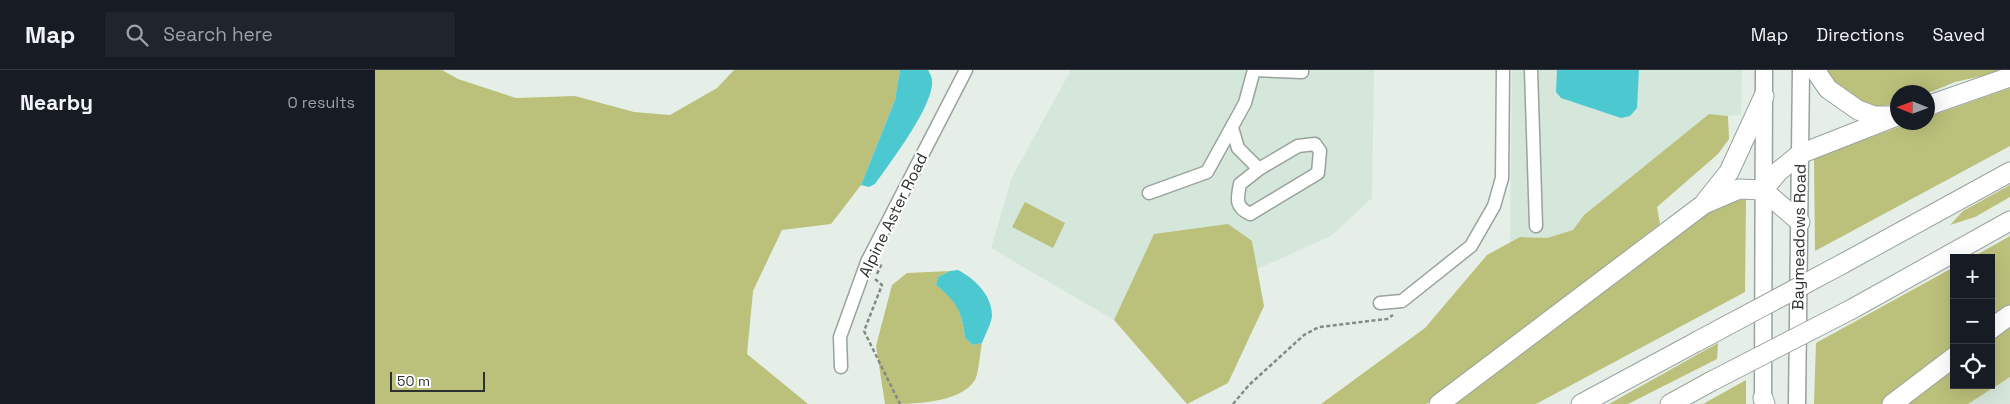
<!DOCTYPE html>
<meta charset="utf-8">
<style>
:root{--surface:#171b24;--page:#20242c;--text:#f1f3f6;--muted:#9ea1a6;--line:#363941}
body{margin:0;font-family:"Space Grotesk",sans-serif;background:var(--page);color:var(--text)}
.controls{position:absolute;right:15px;bottom:15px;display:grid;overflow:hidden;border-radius:0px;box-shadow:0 5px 20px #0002}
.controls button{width:45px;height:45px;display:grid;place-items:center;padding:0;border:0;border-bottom:1px solid var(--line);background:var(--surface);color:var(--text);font:25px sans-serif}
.compass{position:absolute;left:1515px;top:15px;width:45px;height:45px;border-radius:50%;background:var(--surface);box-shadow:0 5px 20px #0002;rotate:271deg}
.scale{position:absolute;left:15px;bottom:12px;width:95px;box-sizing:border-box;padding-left:5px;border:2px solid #2d312e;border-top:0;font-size:14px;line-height:18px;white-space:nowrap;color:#2d312e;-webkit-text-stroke:4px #fff;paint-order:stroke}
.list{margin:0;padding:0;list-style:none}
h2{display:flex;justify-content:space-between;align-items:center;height:65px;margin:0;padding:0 20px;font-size:21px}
h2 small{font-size:16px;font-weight:400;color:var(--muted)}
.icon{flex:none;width:28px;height:28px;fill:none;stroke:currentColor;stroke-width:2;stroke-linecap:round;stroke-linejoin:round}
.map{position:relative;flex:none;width:1635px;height:334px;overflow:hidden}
header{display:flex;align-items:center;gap:30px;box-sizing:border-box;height:70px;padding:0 25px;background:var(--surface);border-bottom:1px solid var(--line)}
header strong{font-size:24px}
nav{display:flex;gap:28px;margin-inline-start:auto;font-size:18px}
.search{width:350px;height:45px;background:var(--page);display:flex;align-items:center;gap:12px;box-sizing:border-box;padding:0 18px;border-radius:0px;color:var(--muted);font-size:19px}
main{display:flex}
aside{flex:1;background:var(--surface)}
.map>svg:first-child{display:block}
.built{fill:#d5e6db}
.green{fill:#bbc07a}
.water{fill:#4cc8d1}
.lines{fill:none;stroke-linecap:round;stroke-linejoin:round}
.minor-casing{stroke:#99a29c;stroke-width:15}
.major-casing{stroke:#99a29c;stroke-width:19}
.highway-casing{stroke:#99a29c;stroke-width:21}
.path{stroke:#838a85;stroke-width:2.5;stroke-dasharray:4 2.5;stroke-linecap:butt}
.minor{stroke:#fff;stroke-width:12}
.major{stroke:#fff;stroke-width:16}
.highway{stroke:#fff;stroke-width:19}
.highway-bridge-casing{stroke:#99a29c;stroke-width:21;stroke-linecap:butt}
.highway-bridge{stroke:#fff;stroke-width:19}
.labels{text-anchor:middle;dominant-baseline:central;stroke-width:4;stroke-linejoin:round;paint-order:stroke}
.street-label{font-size:16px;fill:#2d312e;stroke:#fff}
</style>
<header>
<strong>Map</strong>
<div class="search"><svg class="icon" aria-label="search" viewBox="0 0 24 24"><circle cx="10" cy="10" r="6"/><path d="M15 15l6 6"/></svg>Search here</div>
<nav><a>Map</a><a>Directions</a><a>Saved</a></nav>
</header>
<main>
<aside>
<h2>Nearby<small>0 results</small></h2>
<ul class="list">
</ul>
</aside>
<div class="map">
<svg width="1635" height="334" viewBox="0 0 1635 334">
<rect width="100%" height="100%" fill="#e5efe8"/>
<!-- built -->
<path class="built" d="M696 0H999L997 128 956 166 882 199 877 171 779 164 739 250 616 178 637 107Z
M1137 0H1367L1366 45 1353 46 1334 44 1209 145 1198 160 1172 168 1145 167 1135 173Z
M1635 307V334H1593Z"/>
<!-- green -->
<path class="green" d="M0 0H67L83 9 141 28 200 26 259 42 295 45 342 18 359 0H525L520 30 486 115 456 154 407 160 378 221 372 284 433 334H0Z
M1449 0H1634L1580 12 1553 23 1522 22V33C1480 44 1475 30 1449 0Z
M1635 18V76L1440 181 1439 88 1535 53 1552 52 1553 47Z
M1334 44 1353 46 1354 69 1343 84 1282 137 1285 154 1056 331 1051 334H946L1050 258 1112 185 1145 167 1172 168 1198 160 1209 145Z
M1635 115V127L1600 147 1575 155 1588 141Z
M1371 129 1370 222 1161 334H1077L1329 144 1355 132Z
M650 132 690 153 678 178 637 157Z
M853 154 877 171 889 236 853 313 812 334 739 250 779 164Z
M1635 166V237L1616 251V188H1596Z
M1579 197V279L1507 334H1439L1441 273Z
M575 201 563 207 561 215C584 233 586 240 590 268L598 275 607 273C605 282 604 303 600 310 584 334 537 334 510 334L501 276 517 215 532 203Z
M1635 256V307L1593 334H1531L1579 298V315H1616V270Z
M1343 273 1342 289 1253 334H1234Z
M1371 310V334H1328Z"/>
<!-- water -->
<path class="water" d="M525 0H553C555 4 557 7 557 11 559 35 515 93 500 114L494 117 486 115 520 30Z
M1182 0H1264L1262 38 1255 46 1246 48 1186 28 1181 22Z
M583 200C600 209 617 225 617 246 616 254 610 265 607 273L598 275 590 268C587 241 582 232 561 215L563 207 575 201Z"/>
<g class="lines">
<!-- minor casing -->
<g class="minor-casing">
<path id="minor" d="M879 0 927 2V0
M1156 0 1161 156
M857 58 863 78 884 99 923 76 940 74 945 81 943 103 875 144C860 137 862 129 865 114L884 99
M774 123 832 102 870 33 879 0
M1005 233 1027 231 1096 176 1119 136 1127 108 1128 0
M466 297 465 267 492 192 591 0"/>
</g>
<!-- major casing -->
<g class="major-casing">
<path id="major" d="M1388 334 1389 0
M1422 334 1426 0"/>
</g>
<!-- highway casing -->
<g class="highway-casing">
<path id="highway" d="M1440 0 1453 19 1483 40 1499 46H1519
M1552 36 1635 7
M1388 120 1404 101 1425 84 1522 46
M1330 132 1354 102 1389 26
M1469 193 1635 102
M1477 239 1635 151
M1616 259 1635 245
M1388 328 1390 334
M1064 334 1329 134 1364 119 1388 120 1425 152
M1206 334 1323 271
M1295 334 1335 312
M1517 334 1579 287"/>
</g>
<!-- path -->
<path class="path" d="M502 204 507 193
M500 209 507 215 489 261 525 334
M858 334 874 315 929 265 944 257 1012 249 1018 245"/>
<!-- minor -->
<use href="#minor" class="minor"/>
<!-- major -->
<use href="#major" class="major"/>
<!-- highway -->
<use href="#highway" class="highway"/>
<!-- highway-bridge casing -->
<g class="highway-bridge-casing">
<path id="highway-bridge" d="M1323 271 1469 193
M1335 312 1477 239"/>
</g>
<!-- highway-bridge -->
<use href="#highway-bridge" class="highway-bridge"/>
</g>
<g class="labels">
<!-- street labels -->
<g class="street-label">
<text transform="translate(518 145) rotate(-64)">Alpine Aster Road</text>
<text transform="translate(1424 167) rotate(-89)">Baymeadows Road</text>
</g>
</g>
</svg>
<div class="controls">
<button>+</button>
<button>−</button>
<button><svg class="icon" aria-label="locate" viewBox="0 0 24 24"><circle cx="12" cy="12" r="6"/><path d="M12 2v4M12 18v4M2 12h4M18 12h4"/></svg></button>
</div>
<svg class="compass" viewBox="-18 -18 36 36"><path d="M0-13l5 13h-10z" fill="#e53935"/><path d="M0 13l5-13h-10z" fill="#9ea1a6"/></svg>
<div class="scale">50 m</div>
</div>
</main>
